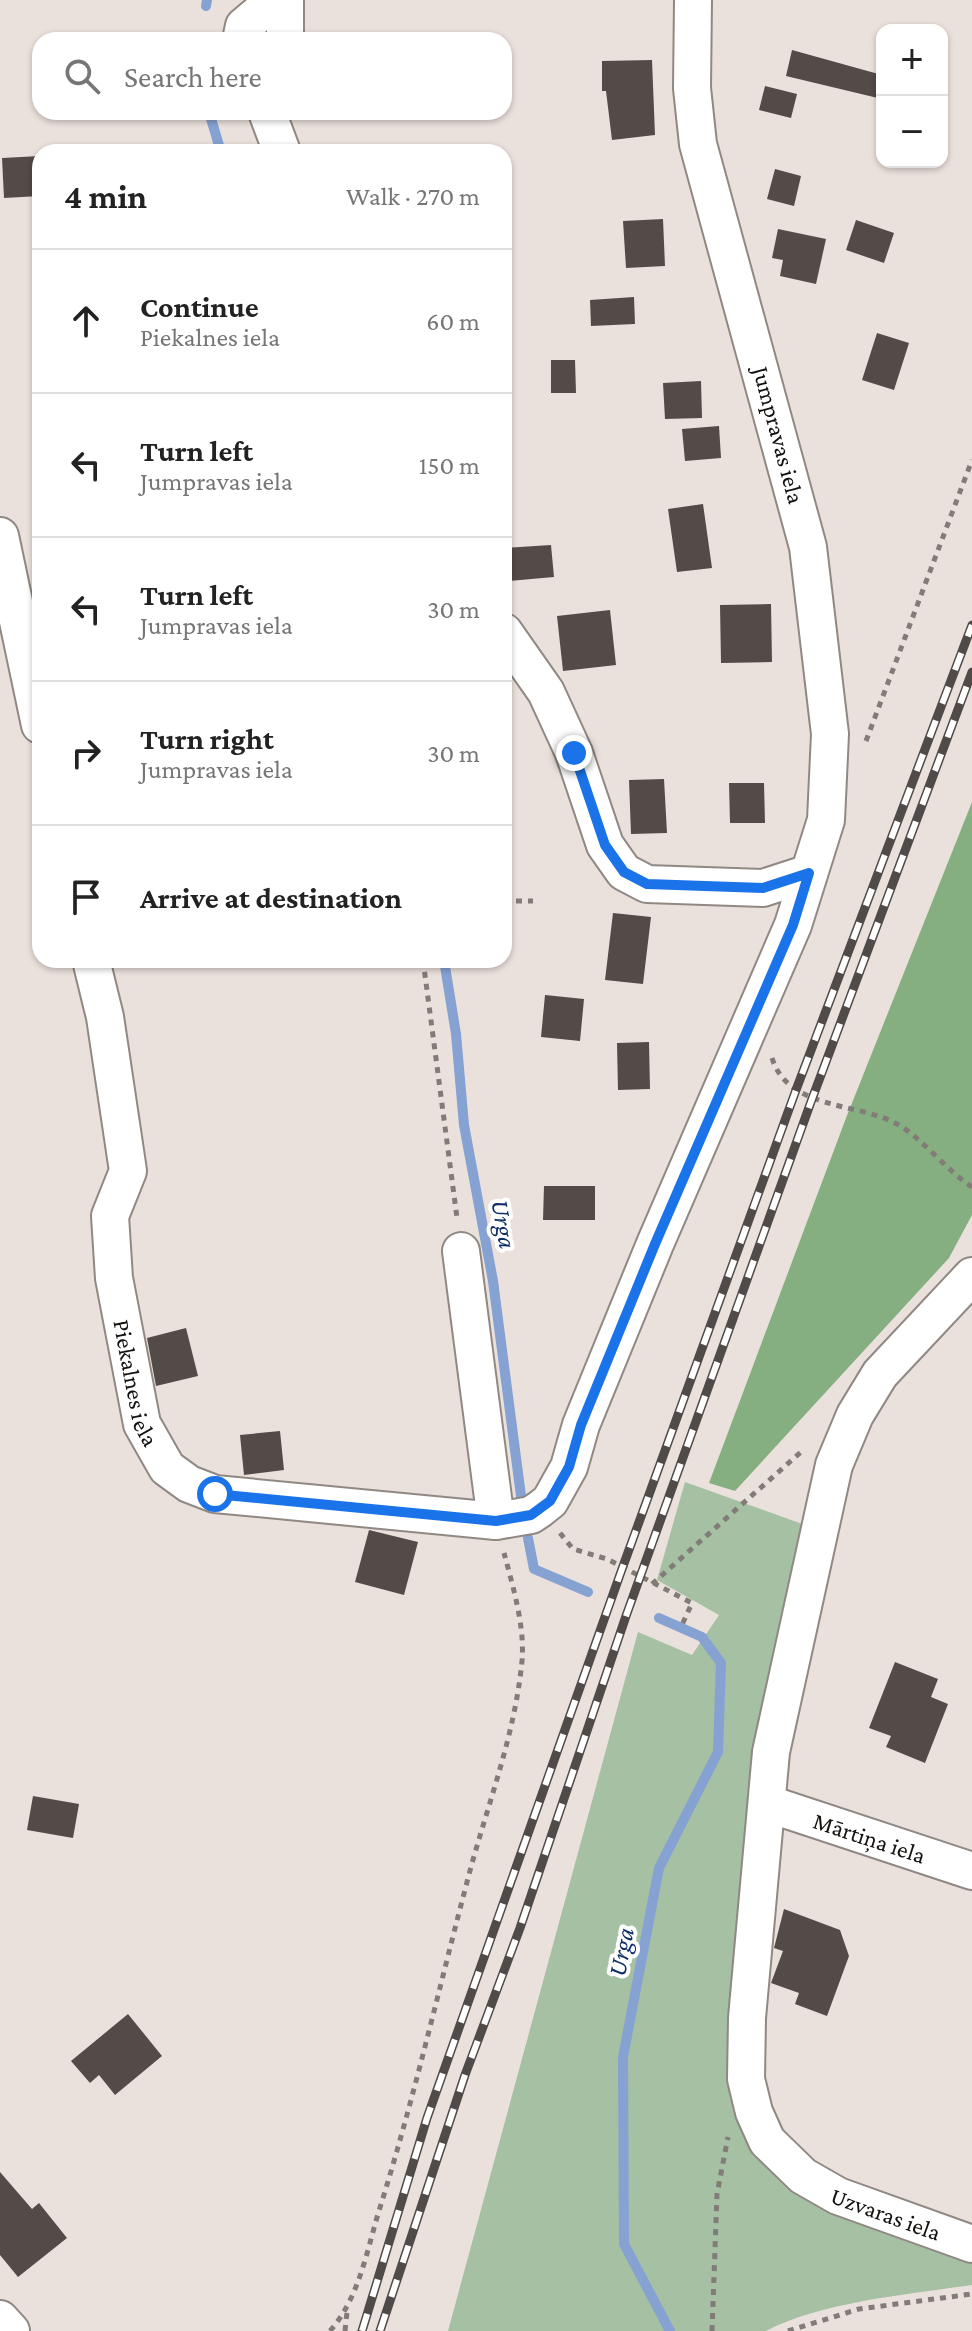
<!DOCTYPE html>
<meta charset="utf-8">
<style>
:root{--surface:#fff;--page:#f6f6f6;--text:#222;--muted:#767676;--line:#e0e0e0}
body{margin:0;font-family:"Crimson Pro",serif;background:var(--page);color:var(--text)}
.controls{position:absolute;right:24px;top:24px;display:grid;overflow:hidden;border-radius:16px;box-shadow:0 2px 6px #0004}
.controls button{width:72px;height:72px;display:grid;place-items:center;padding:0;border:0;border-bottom:2px solid var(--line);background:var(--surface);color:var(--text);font:40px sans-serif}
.stop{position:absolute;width:24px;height:24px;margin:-18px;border:6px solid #1a73e8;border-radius:50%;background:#fff}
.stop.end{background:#1a73e8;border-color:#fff;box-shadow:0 2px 8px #0008}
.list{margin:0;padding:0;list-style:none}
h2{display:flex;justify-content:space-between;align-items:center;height:104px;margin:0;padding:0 32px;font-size:34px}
h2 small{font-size:26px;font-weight:400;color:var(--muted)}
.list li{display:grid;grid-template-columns:52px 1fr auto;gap:24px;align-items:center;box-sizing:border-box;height:144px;padding:0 32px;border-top:2px solid var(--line)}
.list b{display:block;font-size:30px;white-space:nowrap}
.list p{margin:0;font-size:26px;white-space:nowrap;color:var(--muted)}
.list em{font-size:26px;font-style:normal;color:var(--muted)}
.icon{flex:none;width:44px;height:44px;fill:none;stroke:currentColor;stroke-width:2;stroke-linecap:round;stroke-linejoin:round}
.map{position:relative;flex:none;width:972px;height:2331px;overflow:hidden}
.search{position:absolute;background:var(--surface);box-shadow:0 2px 6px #0004;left:32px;top:32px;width:480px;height:88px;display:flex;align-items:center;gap:20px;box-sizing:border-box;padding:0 28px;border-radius:24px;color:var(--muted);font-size:30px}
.panel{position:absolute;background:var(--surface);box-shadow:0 2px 6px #0004;left:32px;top:144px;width:480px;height:824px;border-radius:24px}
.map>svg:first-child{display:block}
.green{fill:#a5c0a2}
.forest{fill:#86af81}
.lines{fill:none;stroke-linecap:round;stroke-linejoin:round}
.stream{stroke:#86a2d3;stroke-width:10}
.building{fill:#534b47}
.minor-casing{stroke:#908883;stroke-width:40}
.path{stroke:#827c78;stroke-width:5;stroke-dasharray:6 6;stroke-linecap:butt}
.minor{stroke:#fff;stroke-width:36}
.rail-casing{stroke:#504b49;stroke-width:9}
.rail{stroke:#fff;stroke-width:6;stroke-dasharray:18;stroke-linecap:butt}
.route{stroke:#1a73e8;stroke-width:10}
.labels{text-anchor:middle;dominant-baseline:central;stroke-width:8;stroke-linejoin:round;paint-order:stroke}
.street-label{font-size:24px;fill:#14110f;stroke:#fff}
.water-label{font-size:26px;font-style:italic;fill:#0f2e68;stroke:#fff}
</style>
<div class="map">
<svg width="972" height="2331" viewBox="0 0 972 2331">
<rect width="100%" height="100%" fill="#ebe1dc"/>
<!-- green -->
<path class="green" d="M685 1482 808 1526 730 2080 769 2165 962 2256 972 2263V2285C911 2294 820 2302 766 2331H448L638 1632 692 1655 719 1615 657 1580Z"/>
<!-- forest -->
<path class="forest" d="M972 802V1215L949 1258 735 1491 709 1483 846 1118Z"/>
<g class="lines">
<!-- stream -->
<path class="stream" d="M206 6 207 0
M209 112 221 152
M444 960 456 1034 464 1125 493 1281 521 1496
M528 1538 534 1569 588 1592
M659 1618 702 1637 721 1663 718 1752 659 1868 623 2057 624 2244 670 2331"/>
</g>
<!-- building -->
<path class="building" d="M792 50 882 75V99L786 76Z
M652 60 655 135 612 140 606 91H602V61Z
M765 86 797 94 791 118 759 110Z
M40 156V196L4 198 2 158Z
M775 169 801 176 794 206 767 199Z
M663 219 665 266 626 268 623 221Z
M856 220 894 233 884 263 846 250Z
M778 229 826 239 816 284 780 276 783 260 772 258Z
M634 297 635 324 591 326 590 300Z
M877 333 909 343 894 390 862 380Z
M551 360H575L576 393H551Z
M701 381 702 418 665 419 663 383Z
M719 426 721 458 685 461 682 429Z
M703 504 712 568 677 572 668 509Z
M551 545 554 577 509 581 506 548Z
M771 604 772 662 721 663 720 605Z
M610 610 616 665 563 671 557 616Z
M664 779 667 833 631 834 629 780Z
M729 783H764L765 823H730Z
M613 913 651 917 643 984 605 980Z
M545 995 584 999 580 1041 541 1037Z
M649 1042 650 1089 618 1090 617 1043Z
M544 1186H595V1220H543Z
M186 1328 198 1376 156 1386 147 1338Z
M280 1431 284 1470 244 1475 240 1435Z
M369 1530 418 1542 404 1595 355 1582Z
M895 1662 938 1679 931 1697 948 1704 925 1763 886 1747 891 1736 869 1728Z
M33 1796 79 1804 73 1838 27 1830Z
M784 1909 840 1930 849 1956 827 2016 795 2004 799 1993 771 1983 783 1951 774 1948Z
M128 2014 162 2056 115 2095 99 2075 90 2083 71 2061Z
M0 2172 32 2209 39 2203 67 2238 18 2277 0 2255Z"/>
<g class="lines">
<!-- minor casing -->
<g class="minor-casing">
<g id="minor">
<path d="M285 0V40"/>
<path d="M241 40 244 26 275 0"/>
<path d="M267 112 282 152"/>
<path d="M0 536 40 725"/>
<path d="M504 632 546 692 574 753 605 845 624 872 647 884 763 888 809 873"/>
<path id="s1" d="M91 960 105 1017 128 1171 110 1216 114 1278 142 1424 167 1468 189 1484 215 1494 496 1521 531 1515 540 1509 550 1501 569 1467 581 1425 655 1244 793 925 826 820 830 734 808 547 698 144 692 88 693 0"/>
<path d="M461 1251 496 1521"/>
<path id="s2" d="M972 1276 880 1374 855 1415 834 1465 771 1752 747 2018 746 2079 754 2112 767 2141 803 2176 838 2196 972 2244"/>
<path id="s3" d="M769 1804 972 1871"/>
<path d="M0 2319 11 2331"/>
</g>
</g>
<!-- path -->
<path class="path" d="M866 741 972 460
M504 901H533
M423 960 457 1218
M772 1058C788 1110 857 1102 897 1124 921 1137 946 1170 972 1187
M560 1533 573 1549 607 1559 692 1603 681 1627
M652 1584 801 1452
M330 2331C358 2299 366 2255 378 2214 414 2100 440 1983 471 1867 490 1798 515 1733 522 1661 525 1626 513 1587 504 1553
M345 2331 347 2312
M712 2331 717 2194 728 2137
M788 2331 859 2309 972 2294"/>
<!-- minor -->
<use href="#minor" class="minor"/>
<!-- rail casing -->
<g class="rail-casing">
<path id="rail" d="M362 2331 427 2118 622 1569 796 1090 972 625
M380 2331 465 2075 520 1928 626 1616 812 1099 972 672"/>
</g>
<!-- rail -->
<use href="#rail" class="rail"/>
</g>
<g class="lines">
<!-- route -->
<path class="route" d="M215 1494 496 1521 531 1515 550 1501 569 1467 581 1425 655 1244 793 925 809 873 763 888 647 884 624 872 605 845 574 753"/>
</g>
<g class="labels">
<!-- street labels -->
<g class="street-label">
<text transform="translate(779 435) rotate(75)">Jumpravas iela</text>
<text stroke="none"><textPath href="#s1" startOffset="432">Piekalnes iela</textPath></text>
<text stroke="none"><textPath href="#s3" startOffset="106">Mārtiņa iela</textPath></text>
<text stroke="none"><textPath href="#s2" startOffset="1066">Uzvaras iela</textPath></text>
</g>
<!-- water labels -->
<g class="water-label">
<text transform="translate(504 1224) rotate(80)">Urga</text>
<text transform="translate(621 1952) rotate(-79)">Urga</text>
</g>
</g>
</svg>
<div class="controls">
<button>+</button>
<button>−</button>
</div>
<div class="stop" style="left:215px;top:1494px"></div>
<div class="stop end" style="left:574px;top:753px"></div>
<div class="search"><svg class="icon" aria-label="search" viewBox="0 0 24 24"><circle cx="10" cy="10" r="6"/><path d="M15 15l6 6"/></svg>Search here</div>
<section class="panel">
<h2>4 min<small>Walk · 270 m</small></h2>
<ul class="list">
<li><svg class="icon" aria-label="ahead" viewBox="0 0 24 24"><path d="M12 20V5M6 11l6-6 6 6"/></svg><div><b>Continue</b><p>Piekalnes iela</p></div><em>60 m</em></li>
<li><svg class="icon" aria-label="left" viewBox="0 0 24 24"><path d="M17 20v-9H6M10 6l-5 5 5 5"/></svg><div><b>Turn left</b><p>Jumpravas iela</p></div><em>150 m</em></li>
<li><svg class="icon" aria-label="left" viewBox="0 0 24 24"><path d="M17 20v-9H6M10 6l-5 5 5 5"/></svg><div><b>Turn left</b><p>Jumpravas iela</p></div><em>30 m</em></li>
<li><svg class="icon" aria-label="right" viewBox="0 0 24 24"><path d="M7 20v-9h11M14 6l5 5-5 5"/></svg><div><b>Turn right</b><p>Jumpravas iela</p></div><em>30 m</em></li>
<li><svg class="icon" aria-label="arrive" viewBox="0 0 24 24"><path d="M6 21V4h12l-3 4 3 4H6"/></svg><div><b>Arrive at destination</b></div></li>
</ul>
</section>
</div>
